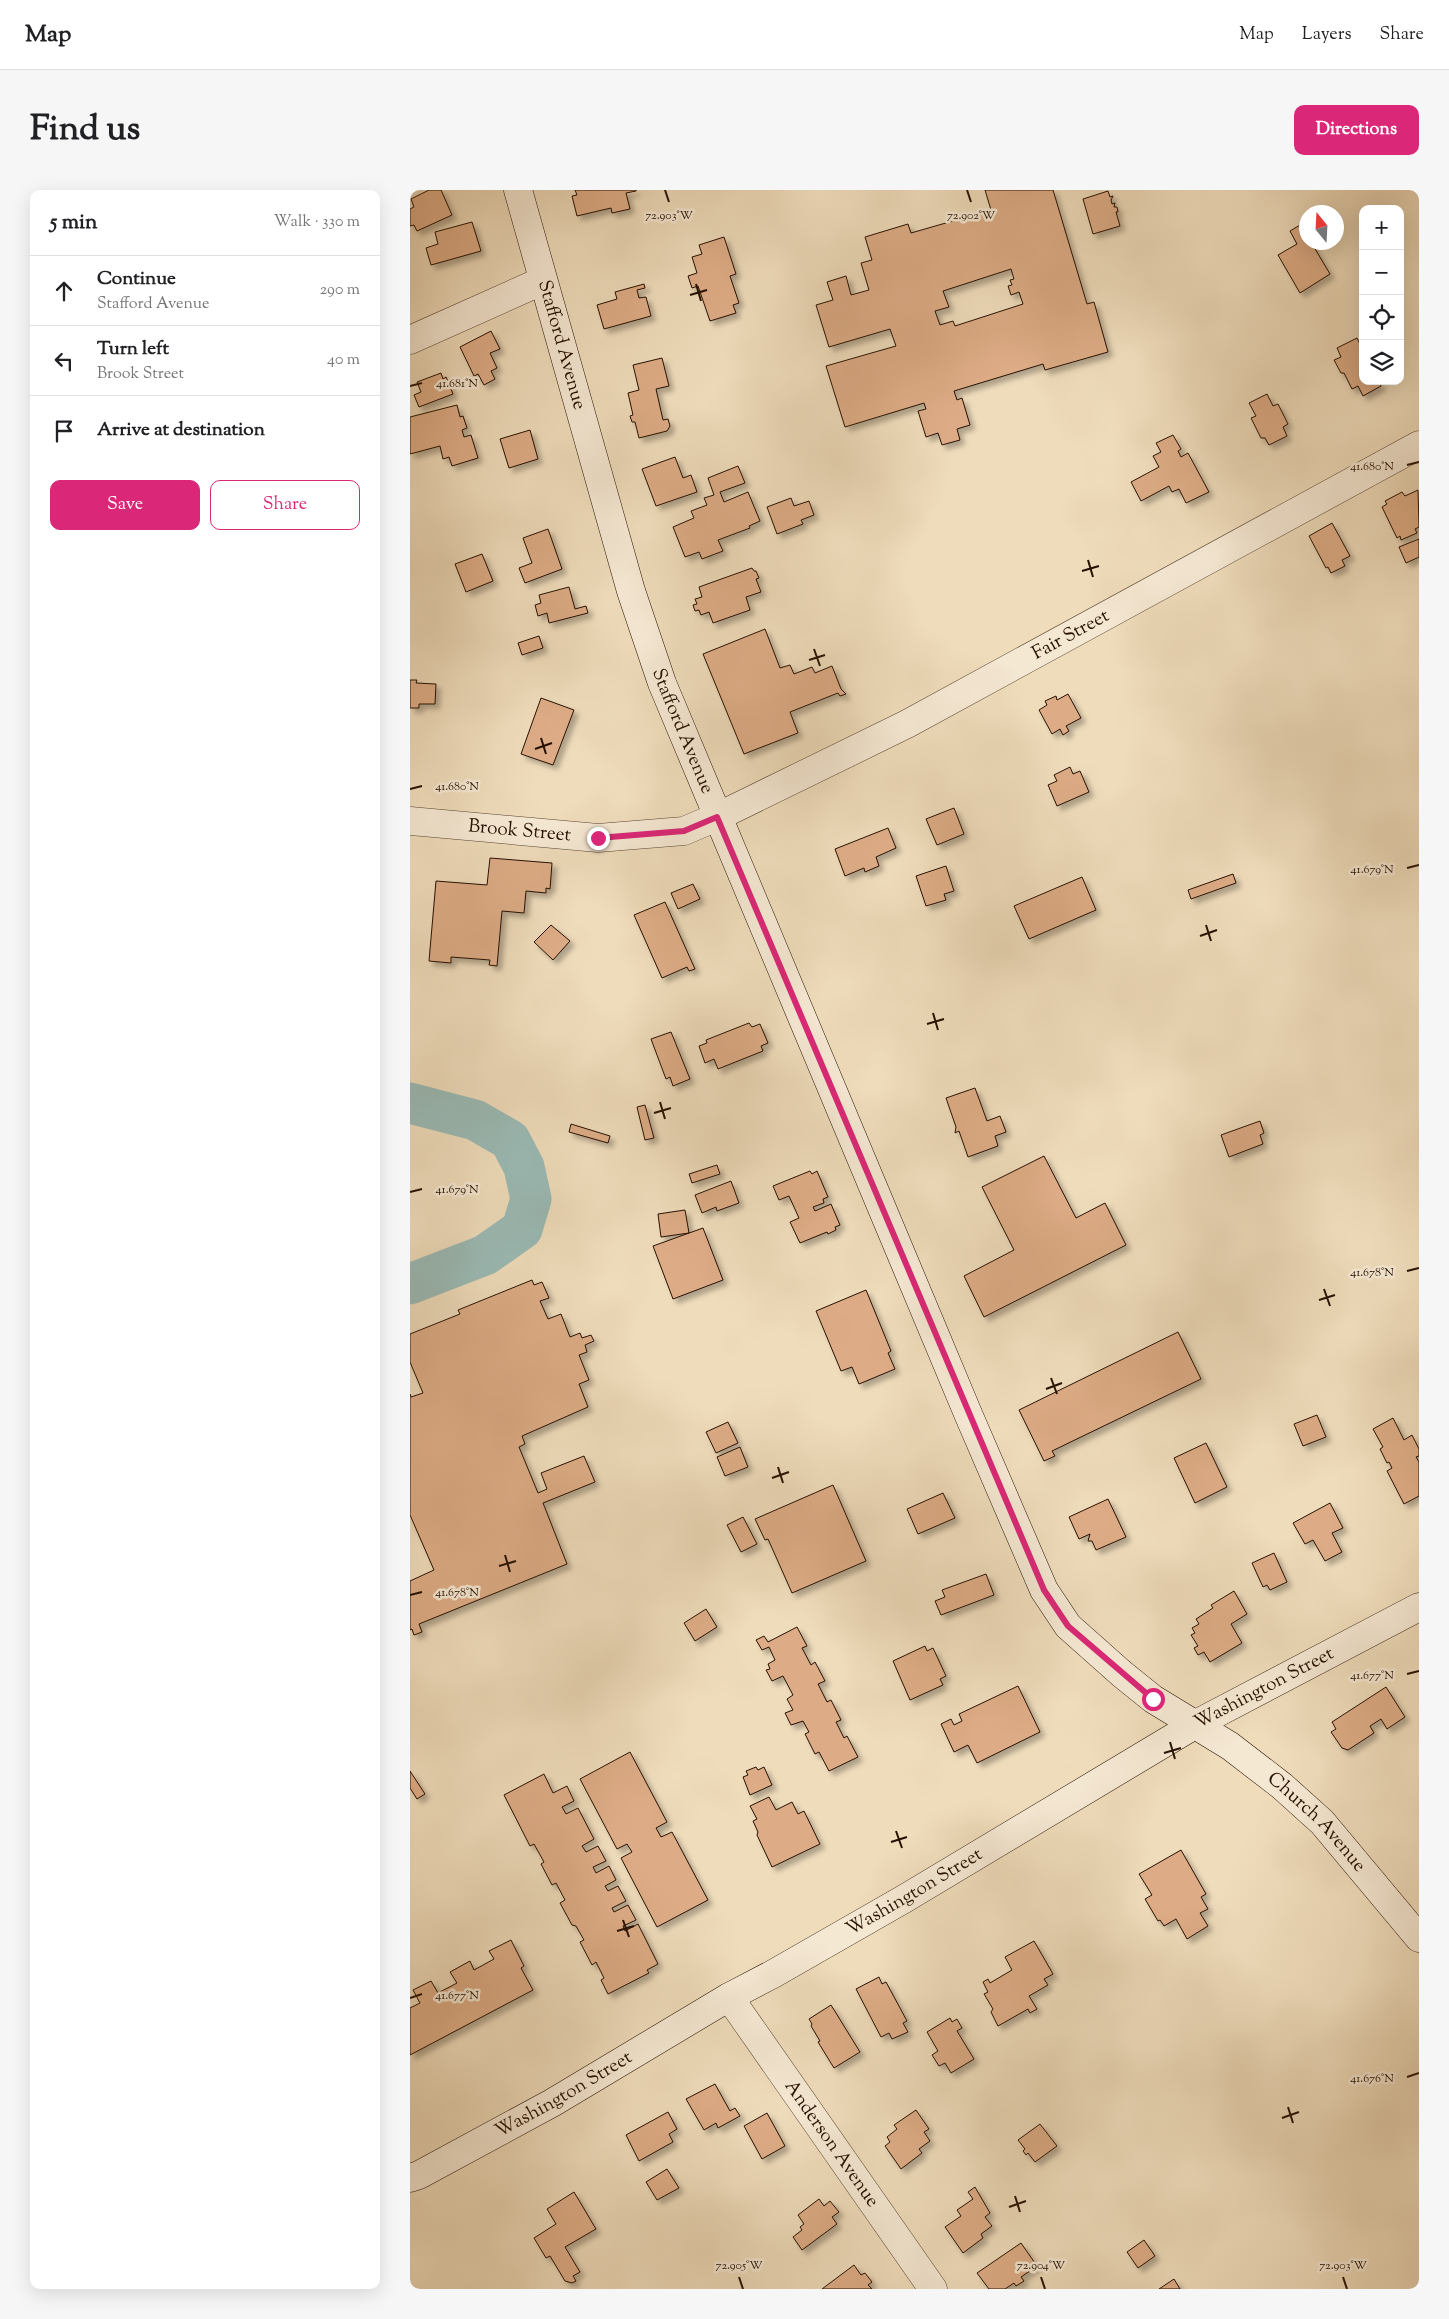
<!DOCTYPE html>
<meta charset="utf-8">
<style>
:root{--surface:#fff;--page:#f6f6f6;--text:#202124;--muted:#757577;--line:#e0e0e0;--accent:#db2777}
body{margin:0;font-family:"Sorts Mill Goudy",serif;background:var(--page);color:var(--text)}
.controls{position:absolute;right:15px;top:15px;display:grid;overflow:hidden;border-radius:10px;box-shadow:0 5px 20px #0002}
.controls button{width:45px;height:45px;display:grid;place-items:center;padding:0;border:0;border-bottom:1px solid var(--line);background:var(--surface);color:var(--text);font:25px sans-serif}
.compass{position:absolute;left:889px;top:15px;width:45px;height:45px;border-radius:50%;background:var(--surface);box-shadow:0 5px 20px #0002;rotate:342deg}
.stop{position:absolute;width:15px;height:15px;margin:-11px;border:4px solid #db2777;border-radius:50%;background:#fff}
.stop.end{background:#db2777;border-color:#fff;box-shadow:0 1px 5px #0008}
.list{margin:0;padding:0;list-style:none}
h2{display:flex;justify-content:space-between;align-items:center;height:65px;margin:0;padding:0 20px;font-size:21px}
h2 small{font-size:16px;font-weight:400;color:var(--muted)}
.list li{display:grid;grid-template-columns:32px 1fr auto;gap:15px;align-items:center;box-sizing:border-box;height:70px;padding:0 20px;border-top:1px solid var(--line)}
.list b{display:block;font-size:19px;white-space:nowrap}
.list p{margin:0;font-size:16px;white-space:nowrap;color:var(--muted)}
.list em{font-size:16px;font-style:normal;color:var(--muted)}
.actions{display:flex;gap:10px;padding:15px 20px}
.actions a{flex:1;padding:11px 0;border:1px solid var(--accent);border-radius:10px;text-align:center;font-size:18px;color:var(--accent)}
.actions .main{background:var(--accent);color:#fff}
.icon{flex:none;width:28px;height:28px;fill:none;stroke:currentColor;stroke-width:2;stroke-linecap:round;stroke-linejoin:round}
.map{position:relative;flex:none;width:1009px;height:2099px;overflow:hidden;border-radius:10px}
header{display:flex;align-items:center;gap:30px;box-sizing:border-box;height:70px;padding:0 25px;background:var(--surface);border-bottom:1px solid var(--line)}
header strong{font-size:24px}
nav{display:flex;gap:28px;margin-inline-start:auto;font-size:18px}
.intro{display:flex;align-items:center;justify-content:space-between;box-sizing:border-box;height:120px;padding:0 30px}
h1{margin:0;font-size:35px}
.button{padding:12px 22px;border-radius:10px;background:var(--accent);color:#fff;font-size:18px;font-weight:700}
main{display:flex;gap:30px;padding:0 30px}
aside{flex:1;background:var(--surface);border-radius:10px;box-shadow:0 5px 20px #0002}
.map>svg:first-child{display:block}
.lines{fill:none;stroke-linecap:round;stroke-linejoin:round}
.river{stroke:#9abab5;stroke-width:41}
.building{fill:#ddac86;stroke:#261101;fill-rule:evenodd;filter:url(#shadow)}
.minor-casing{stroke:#584430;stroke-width:29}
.tertiary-casing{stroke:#584430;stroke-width:29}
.secondary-casing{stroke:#261101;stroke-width:29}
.minor{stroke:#f5e8d3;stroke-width:28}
.tertiary{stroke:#f5e8d3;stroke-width:28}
.secondary{stroke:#f5e8d3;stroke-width:28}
.route{stroke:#db2777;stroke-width:6}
.ticks{fill:none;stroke:#261101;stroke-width:2}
.labels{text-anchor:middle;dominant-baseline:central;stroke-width:5;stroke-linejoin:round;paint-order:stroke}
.street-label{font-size:19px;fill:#261101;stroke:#f5e8d3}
.ticks-label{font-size:12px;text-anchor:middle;fill:#261101;stroke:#f5e8d3;stroke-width:5;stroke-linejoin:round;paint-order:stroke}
</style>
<header>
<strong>Map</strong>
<nav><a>Map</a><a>Layers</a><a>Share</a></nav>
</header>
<div class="intro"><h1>Find us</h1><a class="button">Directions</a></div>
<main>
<aside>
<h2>5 min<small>Walk · 330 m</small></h2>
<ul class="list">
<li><svg class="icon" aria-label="ahead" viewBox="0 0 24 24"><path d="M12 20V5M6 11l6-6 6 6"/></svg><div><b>Continue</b><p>Stafford Avenue</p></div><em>290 m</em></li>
<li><svg class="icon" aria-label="left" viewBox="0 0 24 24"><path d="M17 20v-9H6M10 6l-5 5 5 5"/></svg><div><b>Turn left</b><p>Brook Street</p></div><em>40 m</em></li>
<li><svg class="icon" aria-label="arrive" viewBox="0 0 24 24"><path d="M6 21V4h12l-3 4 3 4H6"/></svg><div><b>Arrive at destination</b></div></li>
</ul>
<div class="actions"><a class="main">Save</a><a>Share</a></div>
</aside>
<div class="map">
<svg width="1009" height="2099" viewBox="0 0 1009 2099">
<defs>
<filter id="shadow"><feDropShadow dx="4.5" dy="4.5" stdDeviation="2.5" flood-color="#0004"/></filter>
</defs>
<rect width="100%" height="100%" fill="#efdcbb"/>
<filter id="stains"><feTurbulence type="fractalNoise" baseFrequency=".004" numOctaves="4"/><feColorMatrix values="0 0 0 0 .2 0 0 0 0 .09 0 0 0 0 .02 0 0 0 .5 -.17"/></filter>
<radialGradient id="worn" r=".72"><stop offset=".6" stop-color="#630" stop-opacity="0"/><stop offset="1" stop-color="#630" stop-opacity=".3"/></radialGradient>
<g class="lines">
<!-- river -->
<path class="river" d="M0 913 65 930 100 950 114 977 121 1009 112 1039 75 1065 0 1094"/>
</g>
<!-- building -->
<path class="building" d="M19 0H31L42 25 7 41 4 35 0 36V19L4 17 1 9Z
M165 0H226V1L216 3 220 19 202 23 201 18 167 26 162 6 167 5Z
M575 0H643L677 114 684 112 698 162 635 180 633 174 544 201 547 210 552 208 560 235 547 239 550 250 532 255 528 243 516 247 508 221 516 219 514 213 435 237 416 176 486 156 480 139 419 157 406 115 423 110 417 92 436 86 441 105 459 100 451 73 462 70 455 47 498 34 501 43 581 20ZM601 79 604 89 600 90 602 95 598 96 601 105 609 102 613 114 545 136 543 131 530 135 525 121 539 117 533 101Z
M698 1 700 7 703 6 701 10 702 14 705 13 704 17H707L708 22H706L710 36 683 44 673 9Z
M62 32 71 61 21 75 16 58 28 54 25 42Z
M890 35 896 45V52H901L920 84 890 103 868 65 887 54 880 41Z
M314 47 326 84 320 86 329 113 323 115 326 123 300 131 288 96 282 98 278 86 287 83 282 67 292 64 289 55Z
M234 94 235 98 227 100 229 108 236 107 241 126 194 139 187 115 207 109 205 102Z
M81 141 90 159 80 163 87 178 81 181 85 189 74 195 68 184 64 186 50 157Z
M947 148 953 160V191H969L971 196 953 206 948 196 942 199 934 183H931L924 170 931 167 927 158Z
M252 168 259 196 246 199 253 230 258 229 260 236 257 241 229 248 225 232H222L220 226 223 225 218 203 229 200 223 175Z
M31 183 33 189 36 187 43 204 9 217 4 205 11 202 7 192Z
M857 204 863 216 868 214 878 234 873 237 877 246 859 255 855 248H851L841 228 846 226 839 213Z
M47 215 50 227 53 226 57 238 52 240 54 247 61 245 68 268 42 276 39 267 33 269 30 256 0 264V227Z
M120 240 128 269 99 278 90 249Z
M763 245 771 259 768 261 771 267 778 263 799 302 776 313 769 299 762 302 759 296 731 311 721 292 749 277 743 266 751 262 746 253Z
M265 267 273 288 281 285 287 302 246 316 232 279Z
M328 276 335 293 310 302 314 312 338 302 350 331 339 336 340 338 308 350 313 361 292 369 289 362 275 367 263 337 284 328 281 321 297 315 294 308 304 305 298 288Z
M1008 300 1009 337 1005 339 1007 343 991 350 990 346 987 348 972 317 977 314 975 311 992 302 995 306Z
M381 308 384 316 399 311 404 325 391 330 393 334 367 344 357 317Z
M922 333 940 366 932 370 935 376 921 383 918 377 916 378 899 346Z
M138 339 152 379 115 393 109 378 122 373 113 348Z
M1009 349V367L996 373 989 357Z
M72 364 83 391 56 402 45 374Z
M342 378 344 381H346L349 388 346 389 351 402 336 407 340 420 303 433 299 422 291 425 289 420 285 421 283 415 287 414 285 409 292 407 289 397Z
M159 397 165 419 176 416 178 423 139 433 137 423 128 426 125 415 131 413 129 405Z
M355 439 370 478 380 475 384 484 402 477 405 483 422 476 431 499 436 504 430 506 428 503 380 522 388 543 334 564 293 464Z
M129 446 133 458 112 465 108 453Z
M0 490H7L6 493 26 494 25 514H9V518H0Z
M658 504 671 528 656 536 659 541 653 545 650 539 642 544 629 520 637 515 635 511 646 506 647 510Z
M131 508 164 520 143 575 111 564Z
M660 577 663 584 670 581 679 602 647 616 638 595 647 591 644 585Z
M544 618 554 644 527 655 516 629Z
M478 638 486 658 466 667 469 676 455 682 454 678 435 686 425 659Z
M80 668 142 673 140 699 136 698V703L116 701 114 723 92 721 87 776 79 775 80 770 41 767V773L19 771 26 691 77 695Z
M536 676 544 701 534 704 536 710 516 716 506 686Z
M823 684 826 693 781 709 778 700Z
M672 687 686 720 619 749 604 716Z
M283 694 290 709 268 719 261 703Z
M255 712 285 779 279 781 277 777 252 788 224 725Z
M141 735 160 751 143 770 124 752Z
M339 833 342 837 350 834 358 853 351 856 353 861 308 879 304 869 295 873 289 856 297 853 296 850Z
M261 842 280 889 263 896 260 887 256 889 241 849Z
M565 898 577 931 590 926 596 942 585 946 588 956 558 967 549 941 545 943 546 937 536 908Z
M235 915 244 948 235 950 227 917Z
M850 931 854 943 850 945 853 954 819 967 811 945Z
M161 934 200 946 198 953 159 942Z
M634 966 666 1028 695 1013 716 1055 574 1127 554 1086 604 1060 572 997Z
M307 975 310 984 282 993 279 984Z
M400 981 402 984 407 981 418 1007 413 1009 414 1013 403 1017 405 1021 421 1014 430 1035 425 1037 426 1040 418 1044 417 1042 390 1053 380 1032 389 1028 379 1006 369 1010 363 996Z
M321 991 329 1013 307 1021 306 1017 292 1023 285 1005Z
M275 1020 279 1043 251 1047 248 1024Z
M293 1038 313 1090 263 1109 243 1056Z
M122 1090 124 1095 132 1092 139 1108 130 1111 138 1129 151 1124 160 1147 170 1143 172 1148 181 1145 184 1151 175 1155 177 1162 169 1165 179 1190 169 1194 178 1217 112 1246 115 1254 109 1257 128 1303 137 1299 131 1283 174 1266 185 1292 133 1313 157 1374 9 1434 12 1442 4 1445 2 1439 0 1440V1391L24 1380 0 1325V1204L1 1207 13 1203 0 1172V1144L50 1124 48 1120Z
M456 1100 481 1161 478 1163 485 1179 449 1194 442 1177 431 1181 406 1121Z
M768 1142 791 1189 642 1261 645 1266 634 1271 609 1220Z
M907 1225 916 1247 893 1256 884 1234Z
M983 1228 994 1250 1002 1245 1009 1259V1266L1006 1267 1009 1272V1306L994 1314 977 1281 982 1278 979 1272 977 1273 970 1259 973 1257 963 1239Z
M318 1232 328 1253 306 1263 296 1242Z
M796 1253 817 1297 785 1313 764 1268Z
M330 1257 338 1277 315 1286 307 1267Z
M423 1295 456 1371 382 1403 358 1349 355 1350 345 1329Z
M533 1303 545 1328 508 1344 497 1319Z
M698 1309 716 1347 686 1360 682 1351H678L680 1344 669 1349 659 1327Z
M920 1313 933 1338 922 1343 932 1362 915 1371 903 1350 895 1354 883 1333Z
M333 1327 347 1354 331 1362 317 1335Z
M864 1363 877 1392 860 1400 857 1395 853 1397 842 1373Z
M576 1384 584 1405 531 1425 525 1411 535 1407 532 1400Z
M824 1401 837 1424 821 1434 832 1453 800 1472 794 1462 788 1465 784 1458 788 1456 781 1445 785 1443 782 1438 789 1434 786 1429 803 1418 801 1415Z
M296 1419 307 1437 285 1451 274 1433Z
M387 1437 397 1456 392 1458 401 1475 405 1472 415 1491 408 1494 417 1512 421 1510 431 1530 426 1532 434 1548 437 1546 448 1567 419 1581 409 1562 405 1564 395 1544 399 1542 393 1531 381 1535 375 1523 383 1520 377 1509 383 1505 373 1486 362 1491 356 1480 360 1479 358 1474 365 1470 359 1457 352 1460 346 1450 354 1446 358 1452Z
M515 1456 517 1461 523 1458 536 1486 530 1489 533 1495 500 1510 483 1471Z
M608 1496 630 1542 567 1573 558 1555 544 1562 531 1534 541 1529 544 1535 552 1531 549 1524Z
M976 1497 995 1527 977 1539 971 1529 960 1536 964 1543 938 1560 932 1558 921 1542 926 1539 922 1532Z
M220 1562 257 1632 246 1638 251 1647 262 1642 298 1710 247 1737 211 1668 222 1662 217 1654 207 1659 170 1589Z
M346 1577 348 1580 354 1577 362 1595 340 1605 333 1587 338 1585 336 1581Z
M0 1581 15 1604 7 1609 0 1598Z
M134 1584 143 1603 157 1596 164 1611 152 1617 156 1624 168 1618 184 1649 172 1656 176 1662 188 1656 196 1671 183 1677 186 1683 199 1676 206 1690 195 1696 198 1701 208 1696 216 1711 202 1718 204 1722 218 1715 226 1730 213 1736 215 1741 228 1734 248 1774 237 1780 239 1783 198 1804 191 1790 194 1788 186 1772 182 1775 170 1752 174 1750 166 1736 162 1735 150 1713 155 1710 146 1693 142 1695 131 1674 134 1672 124 1654 120 1656 94 1605Z
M359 1607 366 1620 382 1612 388 1624 394 1621 410 1654 362 1677 347 1645 348 1642 343 1631 347 1629 340 1616Z
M771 1660 796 1704 791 1707 798 1719 790 1723 798 1736 777 1749 766 1729 754 1736 750 1730 748 1731 735 1709 742 1705 729 1684Z
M101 1750 114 1776 111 1778 123 1800 0 1865V1818L10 1813 3 1800 21 1791 28 1803 47 1793 40 1782 60 1771 64 1780 84 1769 79 1761Z
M624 1751 643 1784 634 1789 638 1795 619 1806 627 1819 620 1823 618 1819 588 1836 581 1822 583 1819 574 1804 578 1802 573 1792 578 1789 580 1793 602 1780 595 1767Z
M469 1787 472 1794 476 1792 497 1831 493 1833 498 1842 482 1849 479 1843 471 1847 446 1799Z
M421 1815 450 1862 424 1878 408 1852 410 1851 401 1836 402 1834 399 1829Z
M540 1828 542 1832 547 1829 552 1838 547 1841 564 1869 541 1883 535 1873 529 1876 522 1865 528 1861 517 1842Z
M305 1894 320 1921 325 1918 330 1926 308 1938 306 1933 294 1940 276 1909Z
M506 1920 519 1939 514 1942 520 1951 509 1959 512 1963 491 1979 475 1956 480 1952 477 1947 487 1939 484 1935Z
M258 1922 267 1939 259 1944 263 1952 229 1971 216 1945Z
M357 1923 375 1956 352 1969 334 1936Z
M630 1934 647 1956 625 1972 618 1963 616 1965 613 1961 615 1959 608 1950Z
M257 1979 269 1998 247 2010 236 1992Z
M565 1997 580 2023 575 2027 582 2036 571 2044 573 2048 553 2063 535 2037 551 2026 547 2020 563 2009 558 2002Z
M164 2002 186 2039 155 2057 170 2082 163 2086 166 2091 162 2093 155 2091 140 2066 136 2068 124 2048 146 2034 137 2019Z
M409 2009 414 2016 420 2011 429 2022 422 2027 427 2034 392 2060 383 2047 392 2040 390 2037 394 2034 388 2025Z
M734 2050 745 2066 728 2078 717 2062Z
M611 2053 627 2076 611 2087 614 2091 606 2096 604 2093 595 2099H579L567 2083Z
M444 2075 451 2085 455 2083 462 2092 458 2095 462 2099H412Z
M764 2089 770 2099H749Z"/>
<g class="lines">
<!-- minor casing -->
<g class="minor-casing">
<g id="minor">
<path d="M0 150 132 91"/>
<path id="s1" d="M307 627 497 534 1009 255"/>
<path id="s2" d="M319 1807 523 2099"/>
</g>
</g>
<!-- tertiary casing -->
<g class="tertiary-casing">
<g id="tertiary">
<path id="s3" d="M0 631 188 648 274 641 307 627"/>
</g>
</g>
<!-- secondary casing -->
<g class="secondary-casing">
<g id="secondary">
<path id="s4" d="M108 0 221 401 252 493 559 1226 634 1400 658 1436 712 1484 743 1509 820 1556 872 1596 912 1632 1009 1748"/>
<path id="s5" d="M0 1988 9 1985 142 1913 319 1807 363 1784 494 1709 786 1534 1009 1417"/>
</g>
</g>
<!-- minor -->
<use href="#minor" class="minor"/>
<!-- tertiary -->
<use href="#tertiary" class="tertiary"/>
<!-- secondary -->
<use href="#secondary" class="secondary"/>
</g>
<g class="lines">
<!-- route -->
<path class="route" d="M188 648 274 641 307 627 634 1400 658 1436 743 1509"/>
</g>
<!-- ticks -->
<path class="ticks" d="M255 0 259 12M557 0 561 12M286 94 291 111M280 105 297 100M0 196 12 193M997 275 1009 272M678 370 683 387M672 381 689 376M404 459 410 476M399 470 415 465M131 548 136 564M125 559 142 553M0 599 12 596M997 678 1009 675M796 735 801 751M790 746 807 740M523 823 528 840M517 834 534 829M250 912 255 929M244 923 261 918M0 1002 12 999M997 1081 1009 1078M914 1099 920 1116M909 1110 925 1105M641 1188 647 1204M636 1199 652 1193M368 1277 373 1293M362 1288 379 1282M95 1365 100 1382M89 1376 106 1371M0 1405 12 1402M997 1484 1009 1481M760 1552 765 1569M754 1563 771 1558M486 1641 492 1658M481 1652 497 1647M213 1730 219 1747M207 1741 224 1736M0 1808 12 1804M997 1887 1009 1883M878 1917 883 1933M872 1928 889 1922M605 2006 610 2022M599 2017 616 2011M329 2087 333 2099M631 2087 635 2099M933 2087 937 2099"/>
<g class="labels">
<!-- street labels -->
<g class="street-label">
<text stroke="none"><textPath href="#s4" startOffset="161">Stafford Avenue</textPath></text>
<text stroke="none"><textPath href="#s1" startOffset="398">Fair Street</textPath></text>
<text stroke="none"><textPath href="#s4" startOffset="566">Stafford Avenue</textPath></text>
<text stroke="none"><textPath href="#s3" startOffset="110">Brook Street</textPath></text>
<text stroke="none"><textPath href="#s5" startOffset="985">Washington Street</textPath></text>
<text stroke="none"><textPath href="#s4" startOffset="1859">Church Avenue</textPath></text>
<text stroke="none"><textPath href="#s5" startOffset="580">Washington Street</textPath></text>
<text stroke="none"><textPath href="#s5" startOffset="175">Washington Street</textPath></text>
<text stroke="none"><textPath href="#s2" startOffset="179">Anderson Avenue</textPath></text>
</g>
</g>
<g class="ticks-label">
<text x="259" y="29">72.903°W</text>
<text x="561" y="29">72.902°W</text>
<text x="47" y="197">41.681°N</text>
<text x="962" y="280">41.680°N</text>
<text x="47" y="600">41.680°N</text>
<text x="962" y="683">41.679°N</text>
<text x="47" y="1003">41.679°N</text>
<text x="962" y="1086">41.678°N</text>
<text x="47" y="1406">41.678°N</text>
<text x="962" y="1489">41.677°N</text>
<text x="47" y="1809">41.677°N</text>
<text x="962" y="1892">41.676°N</text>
<text x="329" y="2079">72.905°W</text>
<text x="631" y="2079">72.904°W</text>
<text x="933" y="2079">72.903°W</text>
</g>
<rect width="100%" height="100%" filter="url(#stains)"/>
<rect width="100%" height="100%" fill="url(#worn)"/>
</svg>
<div class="controls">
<button>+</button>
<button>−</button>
<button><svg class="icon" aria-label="locate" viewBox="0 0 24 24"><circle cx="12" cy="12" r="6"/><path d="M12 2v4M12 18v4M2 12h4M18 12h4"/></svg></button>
<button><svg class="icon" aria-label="layers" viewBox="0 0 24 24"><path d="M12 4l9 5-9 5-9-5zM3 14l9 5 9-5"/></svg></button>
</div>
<svg class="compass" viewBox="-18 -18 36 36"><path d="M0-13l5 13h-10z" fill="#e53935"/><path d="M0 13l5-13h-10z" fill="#757577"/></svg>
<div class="stop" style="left:743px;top:1509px"></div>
<div class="stop end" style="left:188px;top:648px"></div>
</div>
</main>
